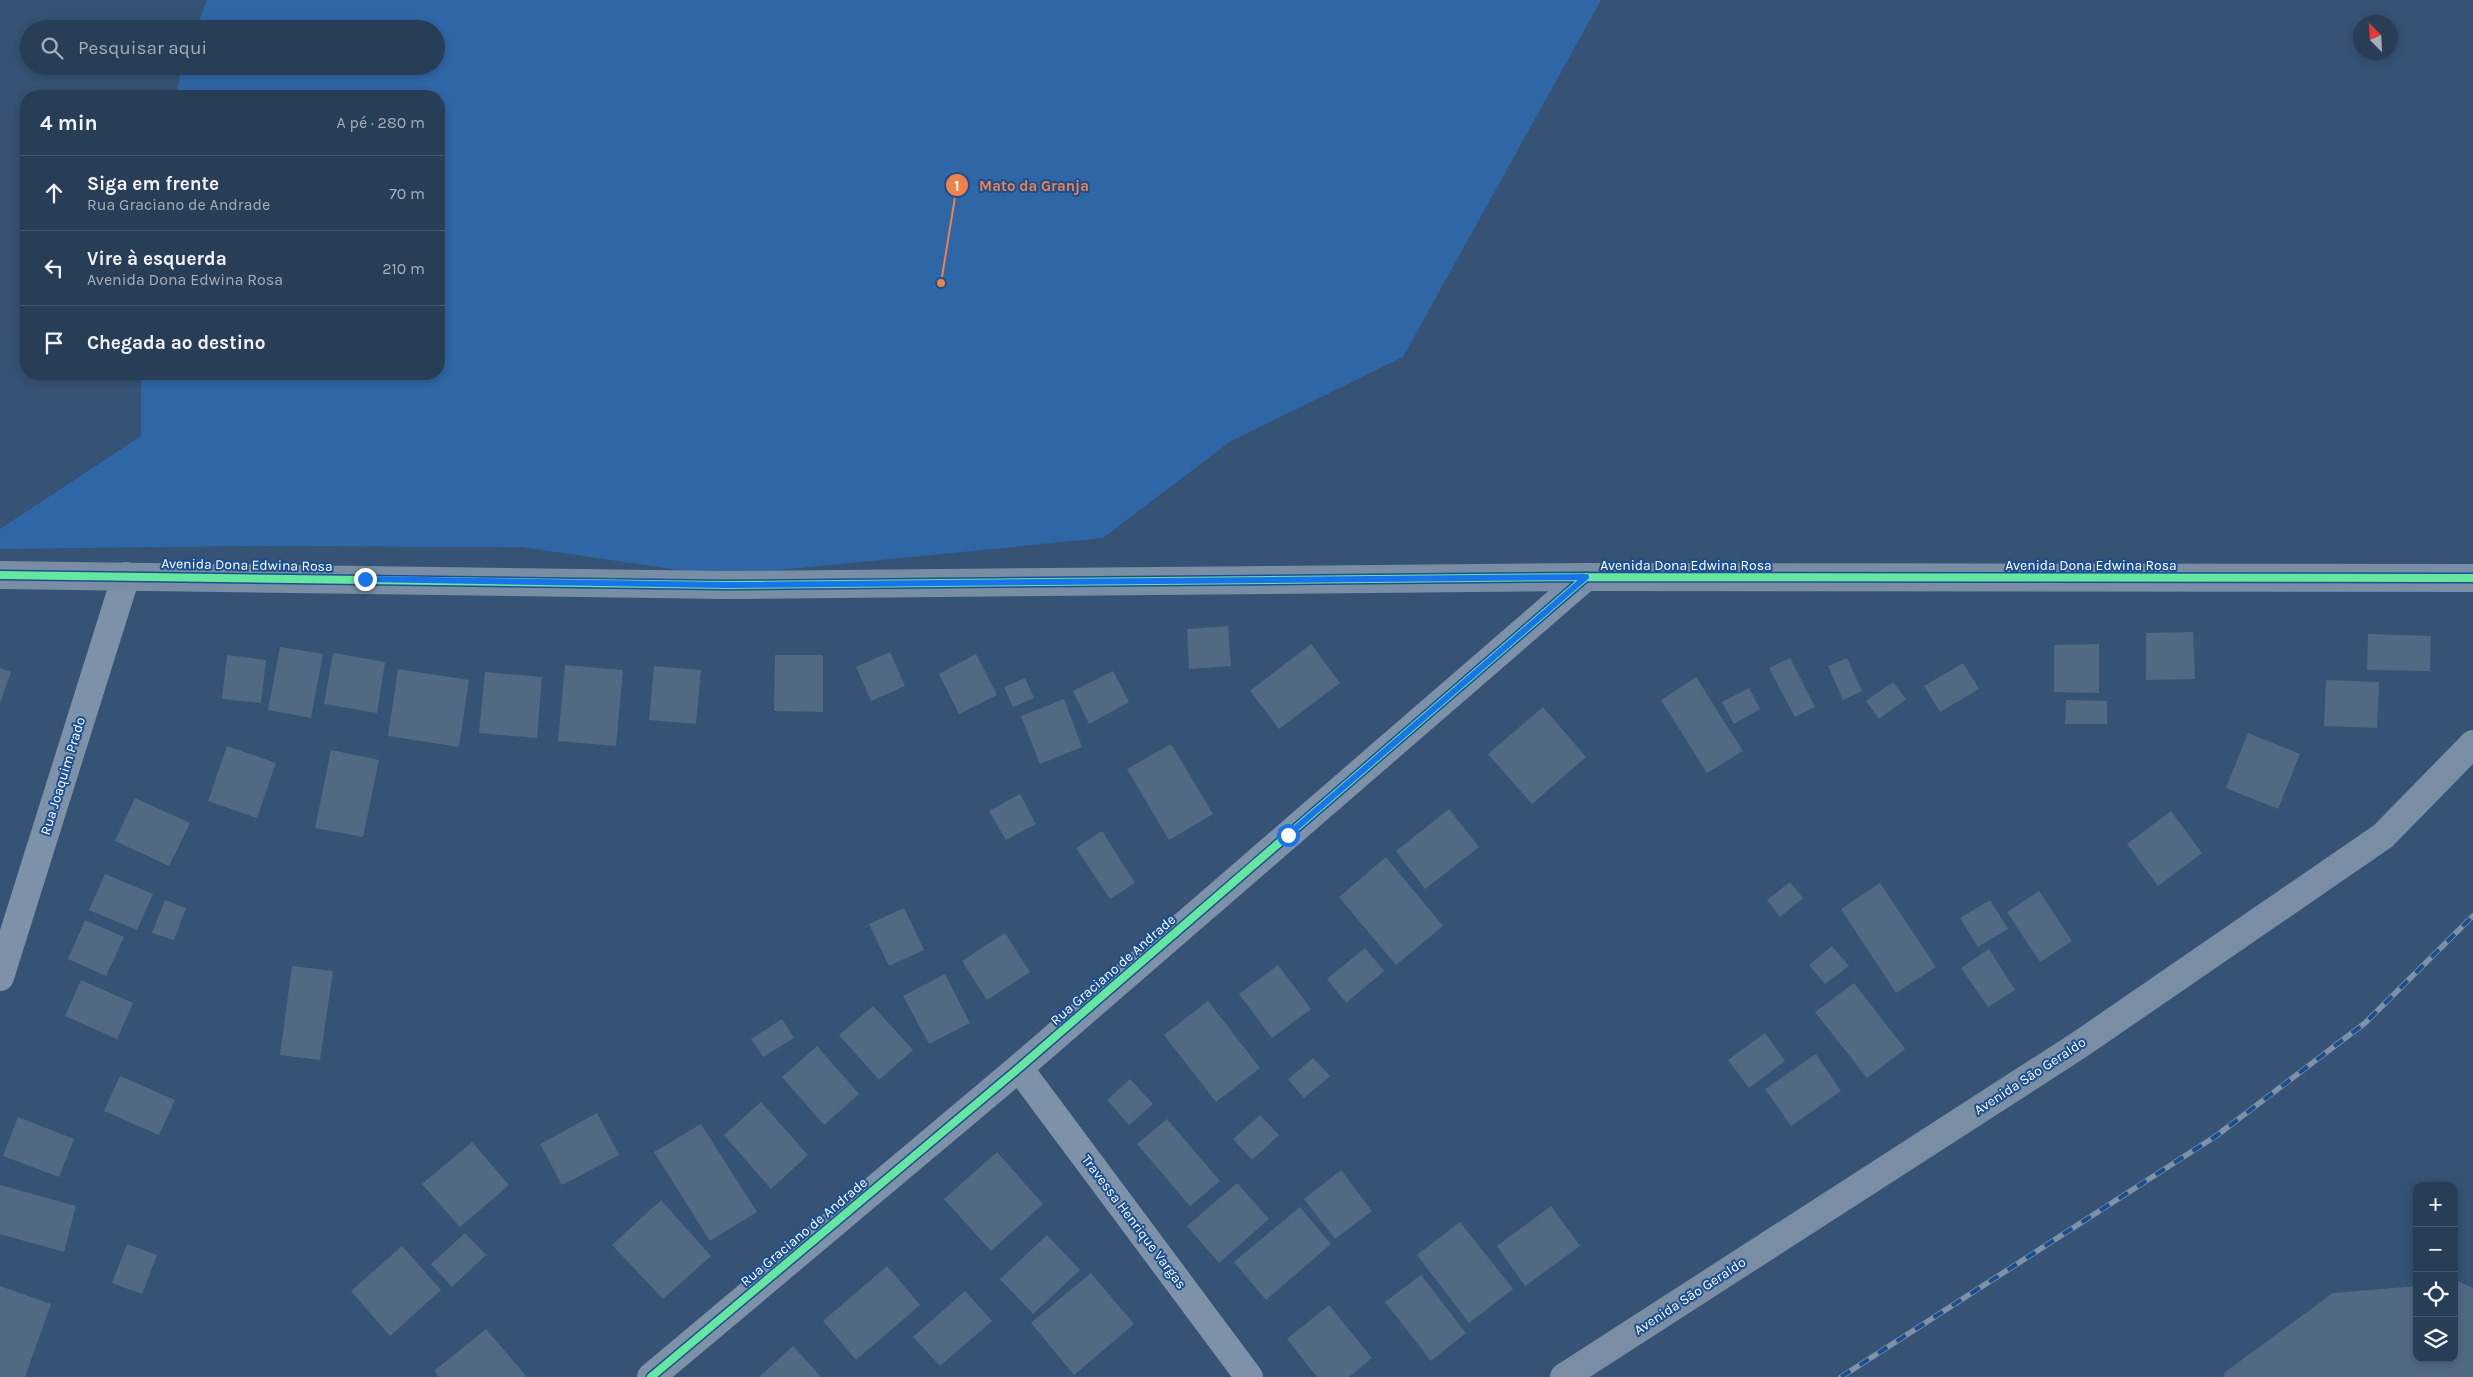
<!DOCTYPE html>
<html lang="pt">
<meta charset="utf-8">
<style>
:root{--surface:#283e57;--page:#30455d;--text:#f1f3f6;--muted:#a5aeba;--line:#44576d}
body{margin:0;font-family:Karla,sans-serif;background:var(--page);color:var(--text)}
.controls{position:absolute;right:15px;bottom:15px;display:grid;overflow:hidden;border-radius:10px;box-shadow:0 2px 8px #0003}
.controls button{width:45px;height:45px;display:grid;place-items:center;padding:0;border:0;border-bottom:1px solid var(--line);background:var(--surface);color:var(--text);font:25px sans-serif}
.compass{position:absolute;left:2353px;top:15px;width:45px;height:45px;border-radius:50%;background:var(--surface);box-shadow:0 2px 8px #0003;rotate:336deg}
.stop{position:absolute;width:15px;height:15px;margin:-11px;border:4px solid #1a73e8;border-radius:50%;background:#fff}
.stop.end{background:#1a73e8;border-color:#fff;box-shadow:0 1px 5px #0008}
.list{margin:0;padding:0;list-style:none}
h2{display:flex;justify-content:space-between;align-items:center;height:65px;margin:0;padding:0 20px;font-size:21px}
h2 small{font-size:16px;font-weight:400;color:var(--muted)}
.list li{display:grid;grid-template-columns:32px 1fr auto;gap:15px;align-items:center;box-sizing:border-box;height:75px;padding:0 20px;border-top:1px solid var(--line)}
.list b{display:block;font-size:19px;white-space:nowrap}
.list p{margin:0;font-size:16px;white-space:nowrap;color:var(--muted)}
.list em{font-size:16px;font-style:normal;color:var(--muted)}
.icon{flex:none;width:28px;height:28px;fill:none;stroke:currentColor;stroke-width:2;stroke-linecap:round;stroke-linejoin:round}
.map{position:relative;flex:none;width:2473px;height:1377px;overflow:hidden}
.search{position:absolute;background:var(--surface);box-shadow:0 2px 8px #0003;left:20px;top:20px;width:425px;height:55px;display:flex;align-items:center;gap:12px;box-sizing:border-box;padding:0 18px;border-radius:28px;color:var(--muted);font-size:19px}
.panel{position:absolute;background:var(--surface);box-shadow:0 2px 8px #0003;left:20px;top:90px;width:425px;height:290px;border-radius:20px}
.map>svg:first-child{display:block}
.green{fill:#2f66a5}
.building{fill:#526984}
.lines{fill:none;stroke-linecap:round;stroke-linejoin:round}
.street{stroke:#7d92a8;stroke-width:28}
.secondary{stroke:#798da4;stroke-width:28}
.rail-casing{stroke:#7e92a7;stroke-width:5.5}
.rail{stroke:#1b4f8f;stroke-width:4;stroke-dasharray:11;stroke-linecap:butt}
.cycleway-casing{stroke:#1b4f8f;stroke-width:11}
.cycleway{stroke:#66e7a1;stroke-width:8}
.route{stroke:#1a73e8;stroke-width:6}
.labels{text-anchor:middle;dominant-baseline:central;stroke-width:4;stroke-linejoin:round;paint-order:stroke}
.street-label{font-size:14px;fill:#fff;stroke:#1b4f8f}
.leader{fill:none;stroke:#ee8249;stroke-width:2}
.callout-dot{fill:#ee8249;stroke:#1b4f8f;stroke-width:2}
.mark-label{font-size:15px;text-anchor:middle;font-weight:bold;fill:#fff}
.callout-label{font-size:15px;text-anchor:middle;font-weight:bold;fill:#ee8249;stroke:#1b4f8f;stroke-width:4;stroke-linejoin:round;paint-order:stroke}
</style>
<div class="map">
<svg width="2473" height="1377" viewBox="0 0 2473 1377">
<rect width="100%" height="100%" fill="#365274"/>
<!-- green -->
<path class="green" d="M207 0H1601L1403 357 1231 441 1103 538 719 576 522 547 247 546 0 549V529L141 436V374H439V96H176L182 66H436V29H196Z"/>
<!-- building -->
<path class="building" d="M1228 626 1231 666 1189 669 1187 629Z
M2193 632 2195 679 2146 680V633Z
M2368 634 2431 636 2430 671 2367 670Z
M1311 644 1340 683 1279 729 1250 691Z
M2099 644V693L2054 692V645Z
M280 647 323 654 311 718 268 710Z
M890 652 905 686 871 701 856 667Z
M333 653 385 662 377 713 324 704Z
M976 654 997 695 959 714 939 674Z
M227 655 266 660 261 703 222 699Z
M775 655H823V712L774 711Z
M1790 658 1815 707 1795 717 1769 668Z
M1847 658 1862 691 1843 700 1828 666Z
M1963 663 1979 689 1940 712 1924 686Z
M565 665 623 670 616 746 558 741Z
M654 666 701 670 696 724 649 720Z
M0 668 11 672 0 703Z
M398 669 469 680 459 747 388 736Z
M1113 671 1129 702 1089 724 1073 691Z
M485 672 542 677 537 738 479 733Z
M1696 677 1743 751 1707 773 1661 700Z
M1025 678 1034 698 1013 707 1004 687Z
M2326 680 2379 682 2377 728 2324 726Z
M1893 682 1906 699 1879 719 1866 701Z
M1749 688 1760 709 1734 724 1722 702Z
M1064 699 1082 747 1040 764 1021 716Z
M2066 700 2107 701V724H2065Z
M1543 707 1586 757 1532 804 1488 754Z
M2248 733 2300 754 2278 809 2226 788Z
M1171 744 1213 814 1169 840 1127 769Z
M227 746 276 763 257 818 208 801Z
M331 750 379 760 363 837 315 828Z
M1020 794 1036 824 1006 840 989 811Z
M135 798 190 823 169 866 115 841Z
M1449 809 1479 847 1425 889 1396 851Z
M2171 811 2202 853 2158 886 2127 844Z
M1102 831 1135 883 1110 899 1076 848Z
M1386 857 1443 926 1396 965 1339 897Z
M105 874 153 894 137 930 89 910Z
M1790 882 1803 898 1780 917 1767 900Z
M1880 883 1936 967 1896 993 1841 909Z
M2039 891 2072 941 2040 962 2007 912Z
M165 900 186 908 174 940 152 933Z
M1990 900 2008 929 1978 947 1960 918Z
M904 908 924 950 889 966 869 924Z
M85 920 124 937 106 976 68 959Z
M1005 933 1030 972 987 1000 962 961Z
M1832 946 1849 966 1825 984 1809 965Z
M1365 948 1384 971 1346 1003 1327 979Z
M1989 949 2015 990 1988 1007 1961 968Z
M1278 965 1311 1009 1272 1038 1239 994Z
M292 966 333 971 320 1060 280 1055Z
M945 974 970 1023 929 1044 903 996Z
M81 980 133 1003 117 1039 65 1016Z
M1854 983 1905 1049 1867 1078 1815 1012Z
M1208 1001 1260 1068 1216 1102 1164 1035Z
M873 1006 913 1050 879 1080 839 1035Z
M782 1019 794 1038 763 1057 751 1039Z
M1765 1033 1785 1061 1749 1088 1728 1060Z
M817 1046 859 1094 824 1125 782 1077Z
M1816 1054 1841 1091 1791 1126 1765 1089Z
M1313 1058 1330 1076 1304 1098 1288 1079Z
M120 1076 175 1100 159 1135 104 1111Z
M1130 1079 1153 1104 1129 1125 1107 1100Z
M761 1102 808 1155 771 1189 724 1135Z
M597 1113 619 1155 562 1185 540 1144Z
M1260 1115 1279 1135 1252 1160 1233 1139Z
M18 1117 74 1139 59 1177 3 1156Z
M1167 1119 1220 1181 1190 1206 1137 1144Z
M701 1124 757 1212 710 1241 654 1152Z
M472 1142 509 1185 460 1227 422 1184Z
M997 1152 1043 1204 991 1251 944 1199Z
M1341 1170 1372 1211 1335 1239 1304 1199Z
M1237 1183 1269 1219 1219 1263 1187 1226Z
M0 1185 76 1206 64 1252 0 1234Z
M661 1200 711 1256 663 1299 612 1245Z
M1551 1206 1580 1246 1525 1286 1497 1246Z
M1300 1207 1331 1244 1266 1300 1234 1262Z
M1460 1222 1513 1289 1469 1323 1417 1255Z
M465 1233 486 1255 452 1287 431 1264Z
M1047 1235 1080 1270 1033 1314 1000 1279Z
M127 1244 157 1255 142 1294 112 1283Z
M402 1246 441 1290 390 1336 351 1291Z
M887 1266 920 1305 856 1360 823 1321Z
M1091 1273 1134 1324 1074 1375 1031 1323Z
M1421 1275 1466 1333 1431 1361 1385 1302Z
M2454 1282H2460L2473 1288V1377H2223L2225 1372 2333 1293 2417 1286V1358H2454Z
M0 1286 51 1304 25 1377H0Z
M965 1291 992 1321 940 1366 913 1337Z
M1329 1305 1372 1358 1349 1377H1317L1287 1339Z
M486 1329 527 1377H439L434 1371Z
M793 1346 821 1377H759Z"/>
<g class="lines">
<!-- street -->
<path class="street" d="M0 977 126 576
M1019 1068 1249 1377
M651 1377 1019 1068 1586 577"/>
<!-- secondary -->
<path class="secondary" d="M0 575 725 585 1586 577 2473 578
M1564 1377 2079 1045 2383 836 2473 744"/>
<!-- rail casing -->
<g class="rail-casing">
<path id="rail" d="M1841 1377 2216 1136 2365 1023 2473 916"/>
</g>
<!-- rail -->
<use href="#rail" class="rail"/>
<!-- cycleway casing -->
<g class="cycleway-casing">
<path id="cycleway" d="M0 575 725 585 1586 577 2473 578
M651 1377 1019 1068 1586 577"/>
</g>
<!-- cycleway -->
<use href="#cycleway" class="cycleway"/>
</g>
<g class="lines">
<!-- route -->
<path class="route" d="M365 579 725 585 1586 577 1288 835"/>
</g>
<g class="labels">
<!-- street labels -->
<g class="street-label">
<text transform="translate(247 565) rotate(1)">Avenida Dona Edwina Rosa</text>
<text x="1686" y="565">Avenida Dona Edwina Rosa</text>
<text x="2091" y="565">Avenida Dona Edwina Rosa</text>
<text transform="translate(63 776) rotate(-73)">Rua Joaquim Prado</text>
<text transform="translate(1113 970) rotate(-41)">Rua Graciano de Andrade</text>
<text transform="translate(2030 1076) rotate(-33)">Avenida São Geraldo</text>
<text transform="translate(1134 1222) rotate(53)">Travessa Henrique Vargas</text>
<text transform="translate(804 1232) rotate(-40)">Rua Graciano de Andrade</text>
<text transform="translate(1690 1296) rotate(-33)">Avenida São Geraldo</text>
</g>
</g>
<!-- callouts -->
<path class="leader" d="M941 283L957 185"/>
<g class="callout-dot">
<circle cx="941" cy="283" r="5"/>
<circle cx="957" cy="185" r="12"/>
</g>
<g class="mark-label">
<text x="957" y="191">1</text>
</g>
<g class="callout-label">
<text x="1034" y="191">Mato da Granja</text>
</g>
</svg>
<div class="controls">
<button>+</button>
<button>−</button>
<button><svg class="icon" aria-label="locate" viewBox="0 0 24 24"><circle cx="12" cy="12" r="6"/><path d="M12 2v4M12 18v4M2 12h4M18 12h4"/></svg></button>
<button><svg class="icon" aria-label="layers" viewBox="0 0 24 24"><path d="M12 4l9 5-9 5-9-5zM3 14l9 5 9-5"/></svg></button>
</div>
<svg class="compass" viewBox="-18 -18 36 36"><path d="M0-13l5 13h-10z" fill="#e53935"/><path d="M0 13l5-13h-10z" fill="#a5aeba"/></svg>
<div class="stop" style="left:1288px;top:835px"></div>
<div class="stop end" style="left:365px;top:579px"></div>
<div class="search"><svg class="icon" aria-label="search" viewBox="0 0 24 24"><circle cx="10" cy="10" r="6"/><path d="M15 15l6 6"/></svg>Pesquisar aqui</div>
<section class="panel">
<h2>4 min<small>A pé · 280 m</small></h2>
<ul class="list">
<li><svg class="icon" aria-label="ahead" viewBox="0 0 24 24"><path d="M12 20V5M6 11l6-6 6 6"/></svg><div><b>Siga em frente</b><p>Rua Graciano de Andrade</p></div><em>70 m</em></li>
<li><svg class="icon" aria-label="left" viewBox="0 0 24 24"><path d="M17 20v-9H6M10 6l-5 5 5 5"/></svg><div><b>Vire à esquerda</b><p>Avenida Dona Edwina Rosa</p></div><em>210 m</em></li>
<li><svg class="icon" aria-label="arrive" viewBox="0 0 24 24"><path d="M6 21V4h12l-3 4 3 4H6"/></svg><div><b>Chegada ao destino</b></div></li>
</ul>
</section>
</div>
